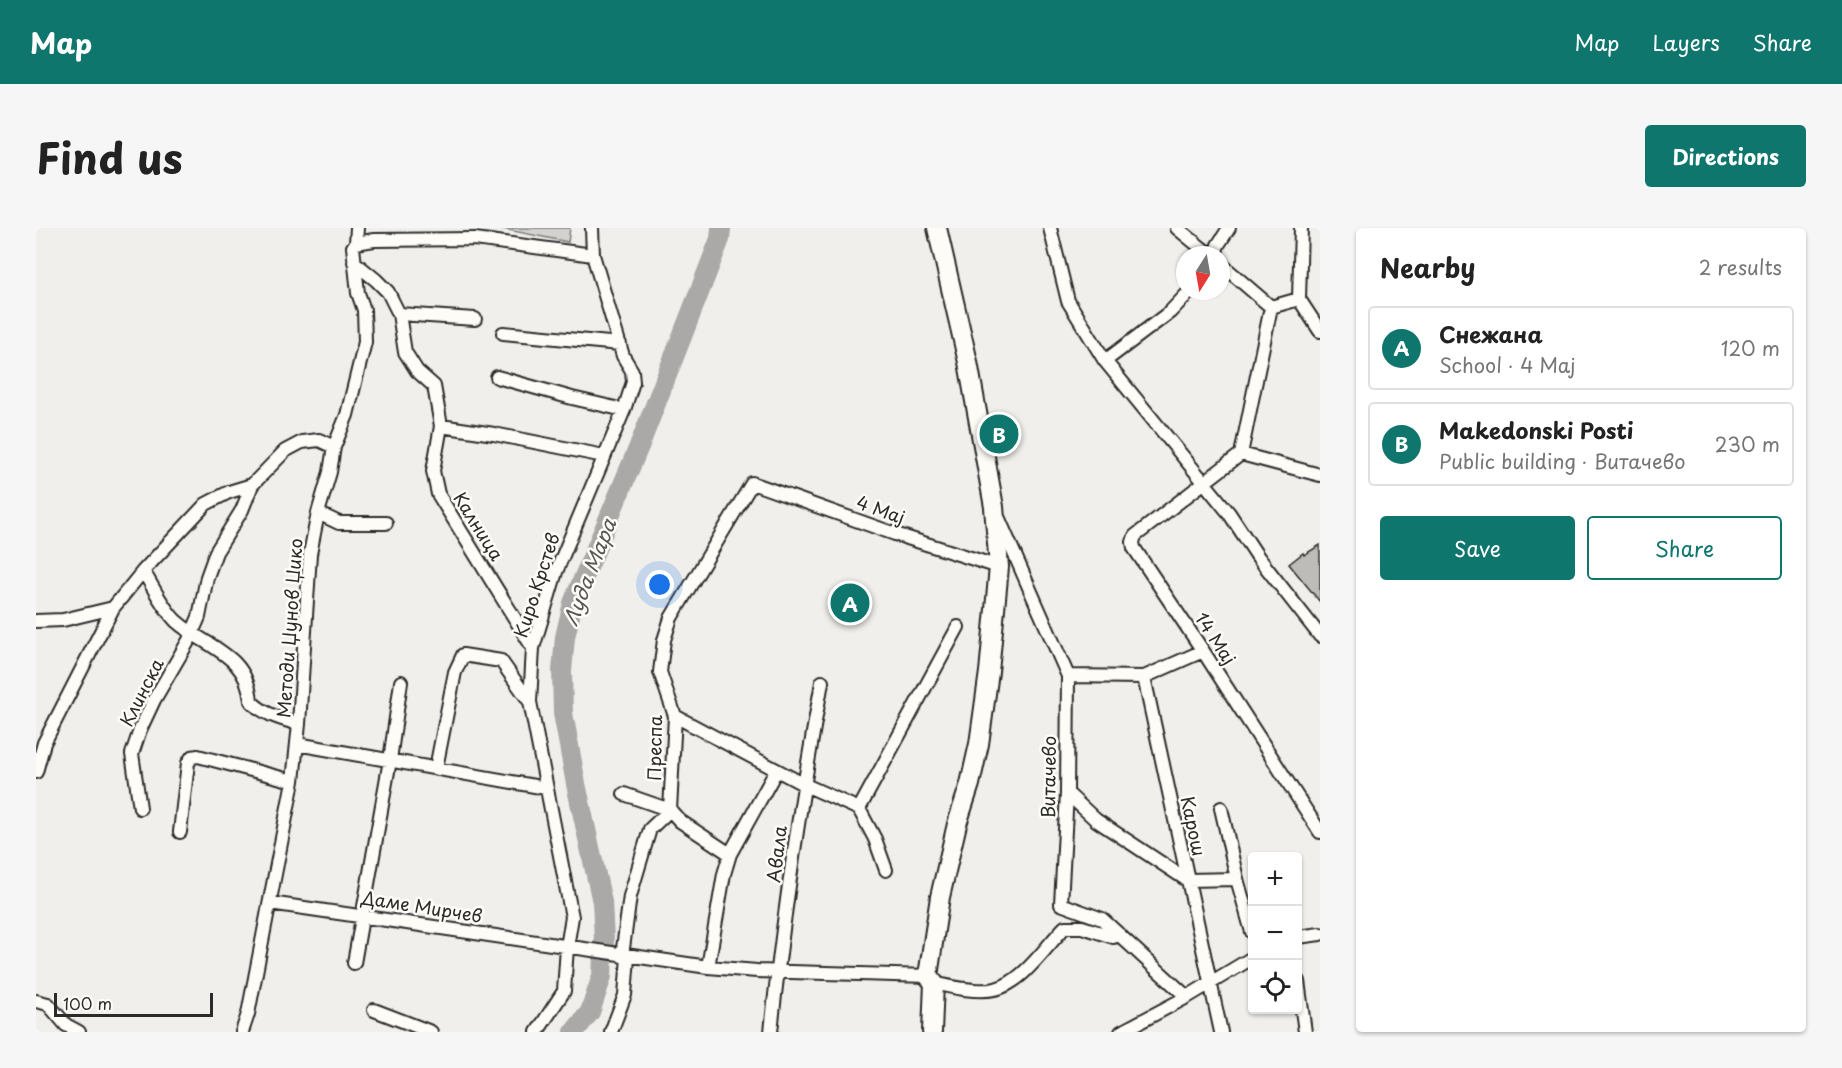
<!DOCTYPE html>
<meta charset="utf-8">
<style>
:root{--surface:#fff;--page:#f6f6f6;--text:#222;--muted:#767676;--line:#e0e0e0;--accent:#0f766e}
body{margin:0;font-family:"Playpen Sans",sans-serif;background:var(--page);color:var(--text)}
.controls{position:absolute;right:18px;bottom:18px;display:grid;overflow:hidden;border-radius:6px;box-shadow:0 2px 4px #0004}
.controls button{width:54px;height:54px;display:grid;place-items:center;padding:0;border:0;border-bottom:2px solid var(--line);background:var(--surface);color:var(--text);font:30px sans-serif}
.compass{position:absolute;left:1140px;top:18px;width:54px;height:54px;border-radius:50%;background:var(--surface);box-shadow:0 2px 4px #0004;rotate:191deg}
.scale{position:absolute;left:18px;bottom:15px;width:159px;box-sizing:border-box;padding-left:6px;border:3px solid #2b2b2b;border-top:0;font-size:16px;line-height:21px;white-space:nowrap;color:#2b2b2b;-webkit-text-stroke:4px #fdfcf7;paint-order:stroke}
.you{position:absolute;left:624px;top:357px;width:21px;height:21px;margin:-15px;border:4px solid #fff;border-radius:50%;background:#1a73e8;box-shadow:0 0 0 9px #1a73e833}
.badge{display:grid;place-items:center;width:39px;height:39px;border-radius:50%;background:var(--accent);color:#fff;font-size:20px;font-weight:700}
.pin{position:absolute;translate:-50% -50%;border:3px solid #fff;box-shadow:0 2px 6px #0006}
.list{margin:0;padding:0;list-style:none}
h2{display:flex;justify-content:space-between;align-items:center;height:78px;margin:0;padding:0 24px;font-size:26px}
h2 small{font-size:20px;font-weight:400;color:var(--muted)}
.list li{display:grid;grid-template-columns:39px 1fr auto;gap:18px;align-items:center;box-sizing:border-box;height:84px;margin:0 12px 12px;padding:0 12px;border:2px solid var(--line);border-radius:6px}
.list b{display:block;font-size:22px;white-space:nowrap}
.list p{margin:0;font-size:20px;white-space:nowrap;color:var(--muted)}
.list em{font-size:20px;font-style:normal;color:var(--muted)}
.actions{display:flex;gap:12px;padding:18px 24px}
.actions a{flex:1;padding:14px 0;border:2px solid var(--accent);border-radius:6px;text-align:center;font-size:21px;color:var(--accent)}
.actions .main{background:var(--accent);color:#fff}
.icon{flex:none;width:33px;height:33px;fill:none;stroke:currentColor;stroke-width:2;stroke-linecap:round;stroke-linejoin:round}
.map{position:relative;flex:none;width:1284px;height:804px;overflow:hidden;border-radius:6px}
header{display:flex;align-items:center;gap:36px;box-sizing:border-box;height:84px;padding:0 30px;background:var(--accent);color:#fff}
header strong{font-size:28px}
nav{display:flex;gap:33px;margin-inline-start:auto;font-size:21px}
.intro{display:flex;align-items:center;justify-content:space-between;box-sizing:border-box;height:144px;padding:0 36px}
h1{margin:0;font-size:42px}
.button{padding:15px 27px;border-radius:6px;background:var(--accent);color:#fff;font-size:21px;font-weight:700}
main{display:flex;gap:36px;padding:0 36px}
aside{flex:1;background:var(--surface);border-radius:6px;box-shadow:0 2px 4px #0004}
.map>svg:first-child{display:block}
.green{fill:#d3d2cf;stroke:#7f7e7d;stroke-width:1.5}
.lines{fill:none;stroke-linecap:round;stroke-linejoin:round}
.river{stroke:#aaa9a7;stroke-width:20}
.building{fill:#bdbcb8;stroke:#2b2b2b;stroke-width:1.5}
.street-casing{stroke:#2b2b2b;stroke-width:16}
.secondary-casing{stroke:#2b2b2b;stroke-width:22}
.street{stroke:#fdfcf7;stroke-width:12}
.secondary{stroke:#fdfcf7;stroke-width:18}
.labels{text-anchor:middle;dominant-baseline:central;stroke-width:5;stroke-linejoin:round;paint-order:stroke}
.street-label{font-size:18px;fill:#2b2b2b;stroke:#fdfcf7}
.water-label{font-size:20px;font-style:italic;fill:#575756;stroke:#fdfcf7}
</style>
<header>
<strong>Map</strong>
<nav><a>Map</a><a>Layers</a><a>Share</a></nav>
</header>
<div class="intro"><h1>Find us</h1><a class="button">Directions</a></div>
<main>
<div class="map">
<svg width="1284" height="804" viewBox="0 0 1284 804">
<rect width="100%" height="100%" fill="#f0efeb"/>
<filter id="ink" filterUnits="userSpaceOnUse"><feTurbulence type="fractalNoise" baseFrequency=".0167" numOctaves="2"/><feDisplacementMap in="SourceGraphic" scale="12" xChannelSelector="R" yChannelSelector="G"/><feConvolveMatrix kernelMatrix="1 2 1 2 8 2 1 2 1" color-interpolation-filters="sRGB"/></filter>
<g filter="url(#ink)">
<!-- green -->
<path class="green" d="M462 0H534L532 14Z"/>
<g class="lines">
<!-- river -->
<path class="river" d="M538 804 554 784 566 748 568 712 566 674 540 556 527 485 526 443 529 409 537 375 604 216 684 11 685 0"/>
</g>
<!-- building -->
<path class="building" d="M1284 317V374L1253 336 1267 325 1268 327Z"/>
<g class="lines">
<!-- street casing -->
<g class="street-casing">
<path id="street" d="M1014 0 1032 73 1069 133 1193 285 1222 329 1284 408
M1141 0 1174 27
M320 15 321 0
M1179 27 1182 17 1193 0
M318 34 340 52 352 64 363 86 369 124 381 143 398 158 405 198 397 243 402 266 497 420
M1185 36 1235 79 1263 71 1284 103
M1263 71 1265 0
M363 86 439 91
M467 105 584 116
M1069 133 1134 84 1154 63
M461 149 536 170 588 182
M405 198 458 206 568 228
M1205 226 1235 79
M1284 247 1205 226 1099 308 1097 314 1098 320 1167 423 1284 604
M282 285 303 295H350
M963 291 1032 448 1031 565 1025 676 1066 691 1151 769
M107 343C118 360 126 379 140 393 170 420 211 425 215 473 228 487 246 491 263 496
M0 393 27 392 77 380 107 343 170 276 193 264 216 257 249 223 266 214 283 212 298 219
M1032 448 1108 449 1167 423
M1108 449 1185 804
M639 488 767 556 823 581 839 611 850 642
M261 516 510 560
M400 540 419 444 427 427 465 433 494 474
M0 544 8 515 77 380
M1031 565 1060 592 1151 652 1201 651
M588 566 634 582 644 593 694 626
M104 580 96 526 104 502 118 472 153 412 163 389 171 349 180 324 206 282 216 257
M1185 580 1201 651 1216 704
M823 581 922 399
M144 604 152 535 156 529 162 528 257 553
M234 675 672 739 721 743 892 748
M1262 709 1284 706
M586 728 594 668 614 601 634 582 639 488 624 444 628 412 635 390 716 255 859 306 963 339
M318 735 354 532 365 454
M672 739 688 646 694 626 740 543
M1262 753 1269 804
M898 755C915 759 941 765 959 761 987 755 1010 718 1029 699H1046L1077 709 1084 707
M0 773 12 776 30 797 43 804
M338 782 395 804
M206 804 212 786 257 553 263 496 274 326 282 285 294 244 298 219 311 187 329 114 328 82 322 65 317 19 320 15 338 12 439 11 557 27
M501 804 528 763 531 719 536 689 494 474 497 420 520 344 588 182 597 154 596 143 587 128 557 27 556 0
M575 804 589 767 592 729
M735 804C747 687 765 570 786 454
M1085 804 1151 769 1216 730"/>
</g>
<!-- secondary casing -->
<g class="secondary-casing">
<path id="secondary" d="M896 804 898 755 892 748 904 669 921 596 934 556 943 516 953 444 963 339 958 279 932 134 901 0"/>
</g>
<!-- street -->
<use href="#street" class="street"/>
<!-- secondary -->
<use href="#secondary" class="secondary"/>
</g>
</g>
<g class="labels">
<!-- street labels -->
<g class="street-label">
<text transform="translate(845 281) rotate(20)">4 Мај</text>
<text transform="translate(443 298) rotate(58)">Калница</text>
<text transform="translate(500 357) rotate(-72)">Киро Крстев</text>
<text transform="translate(253 400) rotate(-86)">Методи Џунов Џико</text>
<text transform="translate(1180 410) rotate(57)">14 Мај</text>
<text transform="translate(105 464) rotate(-63)">Клинска</text>
<text transform="translate(618 520) rotate(-89)">Преспа</text>
<text transform="translate(1012 549) rotate(-89)">Витачево</text>
<text transform="translate(1158 598) rotate(78)">Карош</text>
<text transform="translate(740 626) rotate(-83)">Авала</text>
<text transform="translate(386 678) rotate(9)">Даме Мирчев</text>
</g>
<!-- water labels -->
<g class="water-label">
<text transform="translate(553 344) rotate(-69)">Луда Мара</text>
</g>
</g>
</svg>
<div class="controls">
<button>+</button>
<button>−</button>
<button><svg class="icon" aria-label="locate" viewBox="0 0 24 24"><circle cx="12" cy="12" r="6"/><path d="M12 2v4M12 18v4M2 12h4M18 12h4"/></svg></button>
</div>
<svg class="compass" viewBox="-18 -18 36 36"><path d="M0-13l5 13h-10z" fill="#e53935"/><path d="M0 13l5-13h-10z" fill="#767676"/></svg>
<div class="scale">100 m</div>
<div class="you"></div>
<div class="pin badge" style="left:814px;top:375px">A</div>
<div class="pin badge" style="left:963px;top:206px">B</div>
</div>
<aside>
<h2>Nearby<small>2 results</small></h2>
<ul class="list">
<li><span class="badge">A</span><div><b>Снежана</b><p>School · 4 Мај</p></div><em>120 m</em></li>
<li><span class="badge">B</span><div><b>Makedonski Posti</b><p>Public building · Витачево</p></div><em>230 m</em></li>
</ul>
<div class="actions"><a class="main">Save</a><a>Share</a></div>
</aside>
</main>
